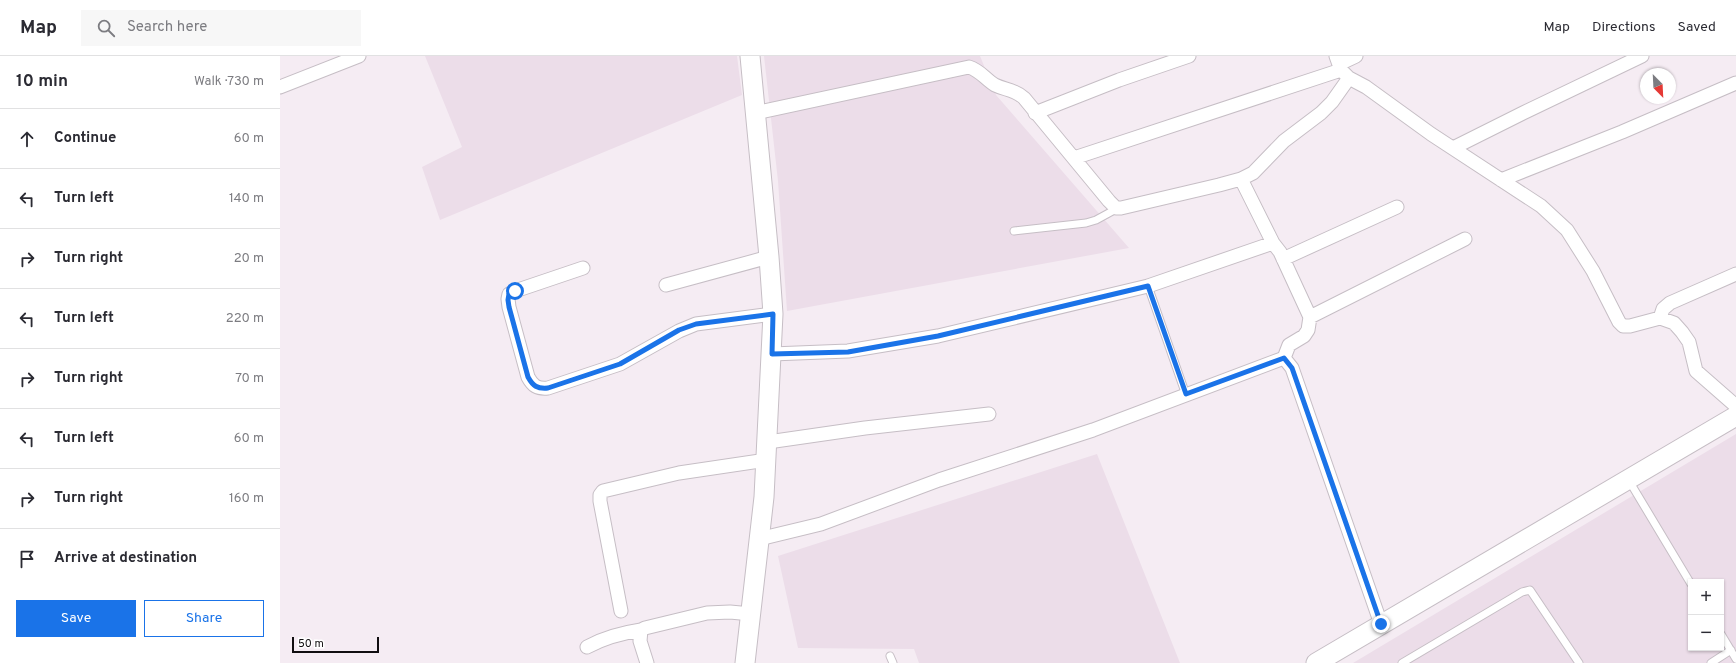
<!DOCTYPE html>
<meta charset="utf-8">
<style>
:root{--surface:#fff;--page:#f7f7f7;--text:#2b2b33;--muted:#7c7c81;--line:#e1e1e2;--accent:#1a73e8}
body{margin:0;font-family:Overpass,sans-serif;background:var(--page);color:var(--text)}
.controls{position:absolute;right:12px;bottom:12px;display:grid;overflow:hidden;border-radius:0px;box-shadow:0 1px 3px #0004}
.controls button{width:36px;height:36px;display:grid;place-items:center;padding:0;border:0;border-bottom:1px solid var(--line);background:var(--surface);color:var(--text);font:20px sans-serif}
.compass{position:absolute;left:1360px;top:12px;width:36px;height:36px;border-radius:50%;background:var(--surface);box-shadow:0 1px 3px #0004;rotate:156deg}
.scale{position:absolute;left:12px;bottom:10px;width:87px;box-sizing:border-box;padding-left:4px;border:2px solid #110e10;border-top:0;font-size:11px;line-height:14px;white-space:nowrap;color:#110e10;-webkit-text-stroke:3px #fff;paint-order:stroke}
.stop{position:absolute;width:12px;height:12px;margin:-9px;border:3px solid #1a73e8;border-radius:50%;background:#fff}
.stop.end{background:#1a73e8;border-color:#fff;box-shadow:0 1px 4px #0008}
.list{margin:0;padding:0;list-style:none}
h2{display:flex;justify-content:space-between;align-items:center;height:52px;margin:0;padding:0 16px;font-size:17px}
h2 small{font-size:13px;font-weight:400;color:var(--muted)}
.list li{display:grid;grid-template-columns:26px 1fr auto;gap:12px;align-items:center;box-sizing:border-box;height:60px;padding:0 16px;border-top:1px solid var(--line)}
.list b{display:block;font-size:15px;white-space:nowrap}
.list em{font-size:13px;font-style:normal;color:var(--muted)}
.actions{display:flex;gap:8px;padding:12px 16px}
.actions a{flex:1;padding:9px 0;border:1px solid var(--accent);border-radius:0px;text-align:center;font-size:14px;color:var(--accent)}
.actions .main{background:var(--accent);color:#fff}
.icon{flex:none;width:22px;height:22px;fill:none;stroke:currentColor;stroke-width:2;stroke-linecap:round;stroke-linejoin:round}
.map{position:relative;flex:none;width:1456px;height:607px;overflow:hidden}
header{display:flex;align-items:center;gap:24px;box-sizing:border-box;height:56px;padding:0 20px;background:var(--surface);border-bottom:1px solid var(--line)}
header strong{font-size:19px}
nav{display:flex;gap:22px;margin-inline-start:auto;font-size:14px}
.search{width:280px;height:36px;background:var(--page);display:flex;align-items:center;gap:10px;box-sizing:border-box;padding:0 14px;border-radius:0px;color:var(--muted);font-size:15px}
main{display:flex}
aside{flex:1;background:var(--surface)}
.map>svg:first-child{display:block}
.built{fill:#ecdde9;fill-rule:evenodd}
.lines{fill:none;stroke-linecap:round;stroke-linejoin:round}
.lane-casing{stroke:#c6bec5;stroke-width:9}
.street-casing{stroke:#c6bec5;stroke-width:15}
.secondary-casing{stroke:#c6bec5;stroke-width:21}
.lane{stroke:#fff;stroke-width:7}
.street{stroke:#fff;stroke-width:13}
.secondary{stroke:#fff;stroke-width:19}
.route{stroke:#1a73e8;stroke-width:5}
</style>
<header>
<strong>Map</strong>
<div class="search"><svg class="icon" aria-label="search" viewBox="0 0 24 24"><circle cx="10" cy="10" r="6"/><path d="M15 15l6 6"/></svg>Search here</div>
<nav><a>Map</a><a>Directions</a><a>Saved</a></nav>
</header>
<main>
<aside>
<h2>10 min<small>Walk · 730 m</small></h2>
<ul class="list">
<li><svg class="icon" aria-label="ahead" viewBox="0 0 24 24"><path d="M12 20V5M6 11l6-6 6 6"/></svg><div><b>Continue</b></div><em>60 m</em></li>
<li><svg class="icon" aria-label="left" viewBox="0 0 24 24"><path d="M17 20v-9H6M10 6l-5 5 5 5"/></svg><div><b>Turn left</b></div><em>140 m</em></li>
<li><svg class="icon" aria-label="right" viewBox="0 0 24 24"><path d="M7 20v-9h11M14 6l5 5-5 5"/></svg><div><b>Turn right</b></div><em>20 m</em></li>
<li><svg class="icon" aria-label="left" viewBox="0 0 24 24"><path d="M17 20v-9H6M10 6l-5 5 5 5"/></svg><div><b>Turn left</b></div><em>220 m</em></li>
<li><svg class="icon" aria-label="right" viewBox="0 0 24 24"><path d="M7 20v-9h11M14 6l5 5-5 5"/></svg><div><b>Turn right</b></div><em>70 m</em></li>
<li><svg class="icon" aria-label="left" viewBox="0 0 24 24"><path d="M17 20v-9H6M10 6l-5 5 5 5"/></svg><div><b>Turn left</b></div><em>60 m</em></li>
<li><svg class="icon" aria-label="right" viewBox="0 0 24 24"><path d="M7 20v-9h11M14 6l5 5-5 5"/></svg><div><b>Turn right</b></div><em>160 m</em></li>
<li><svg class="icon" aria-label="arrive" viewBox="0 0 24 24"><path d="M6 21V4h12l-3 4 3 4H6"/></svg><div><b>Arrive at destination</b></div></li>
</ul>
<div class="actions"><a class="main">Save</a><a>Share</a></div>
</aside>
<div class="map">
<svg width="1456" height="607" viewBox="0 0 1456 607">
<rect width="100%" height="100%" fill="#f5ecf3"/>
<!-- built -->
<path class="built" d="M145 0H457L462 39 160 164 142 111 182 91Z
M484 0H700L716 39 849 192 507 255 498 125Z
M1456 378V607H1073ZM1411 526H1441V592H1411Z
M817 398 900 607H639L634 593 518 592 498 500Z"/>
<g class="lines">
<!-- lane casing -->
<g class="lane-casing">
<path id="lane" d="M734 175 806 167 816 164 838 152
M868 230 906 339
M1348 423 1411 528
M1441 578 1456 603
M610 600 613 607
M1122 607 1242 536 1250 534 1299 607
M1431 607 1451 594"/>
</g>
<!-- street casing -->
<g class="street-casing">
<path id="street" d="M1056 0 1061 14 1069 22 1086 31 1151 78 1261 150 1287 174 1313 215 1339 266 1343 270H1350L1380 262 1394 267 1402 276 1409 286 1416 315 1456 350
M1059 8 1076 0
M0 31 79 0
M475 57 689 11C701 15 705 23 715 29 725 34 734 33 744 42L829 145 836 152H841L939 129 961 123 973 117 1004 85 1041 57 1052 46 1069 22
M755 57 839 24 909 0
M1173 92 1243 57 1362 0
M794 102 1061 14
M1221 124 1342 76 1456 27
M1003 203 1117 151
M303 212 235 235 229 238 228 243 229 251 248 321C253 330 257 333 268 332L340 308 399 275 416 268 493 258
M386 229 489 201
M1030 261 1185 183
M1380 262 1383 253 1390 247 1456 218
M492 298 568 295 658 280 868 230 993 187
M1004 302 1012 312 1101 568
M488 386 585 372 709 358
M479 483 541 468 659 424 813 374 1004 302 1009 289 1024 280 1028 274 1030 261 1000 196 993 187 961 123
M341 555 320 445V439L323 435 399 417 487 404
M307 591C325 581 341 577 361 574
M367 607 360 585 361 574 365 572 427 557 450 556 471 558"/>
</g>
<!-- secondary casing -->
<g class="secondary-casing">
<path id="secondary" d="M465 607 484 441 493 258 489 201 470 0
M1036 607 1456 360"/>
</g>
<!-- lane -->
<use href="#lane" class="lane"/>
<!-- street -->
<use href="#street" class="street"/>
<!-- secondary -->
<use href="#secondary" class="secondary"/>
</g>
<g class="lines">
<!-- route -->
<path class="route" d="M235 235 229 238 228 244 229 251 248 321C253 330 257 333 268 332L340 308 399 274 416 268 493 258 492 298 568 296 658 280 868 230 906 338 1004 302 1012 312 1101 568"/>
</g>
</svg>
<div class="controls">
<button>+</button>
<button>−</button>
</div>
<svg class="compass" viewBox="-18 -18 36 36"><path d="M0-13l5 13h-10z" fill="#e53935"/><path d="M0 13l5-13h-10z" fill="#7c7c81"/></svg>
<div class="scale">50 m</div>
<div class="stop" style="left:235px;top:235px"></div>
<div class="stop end" style="left:1101px;top:568px"></div>
</div>
</main>
